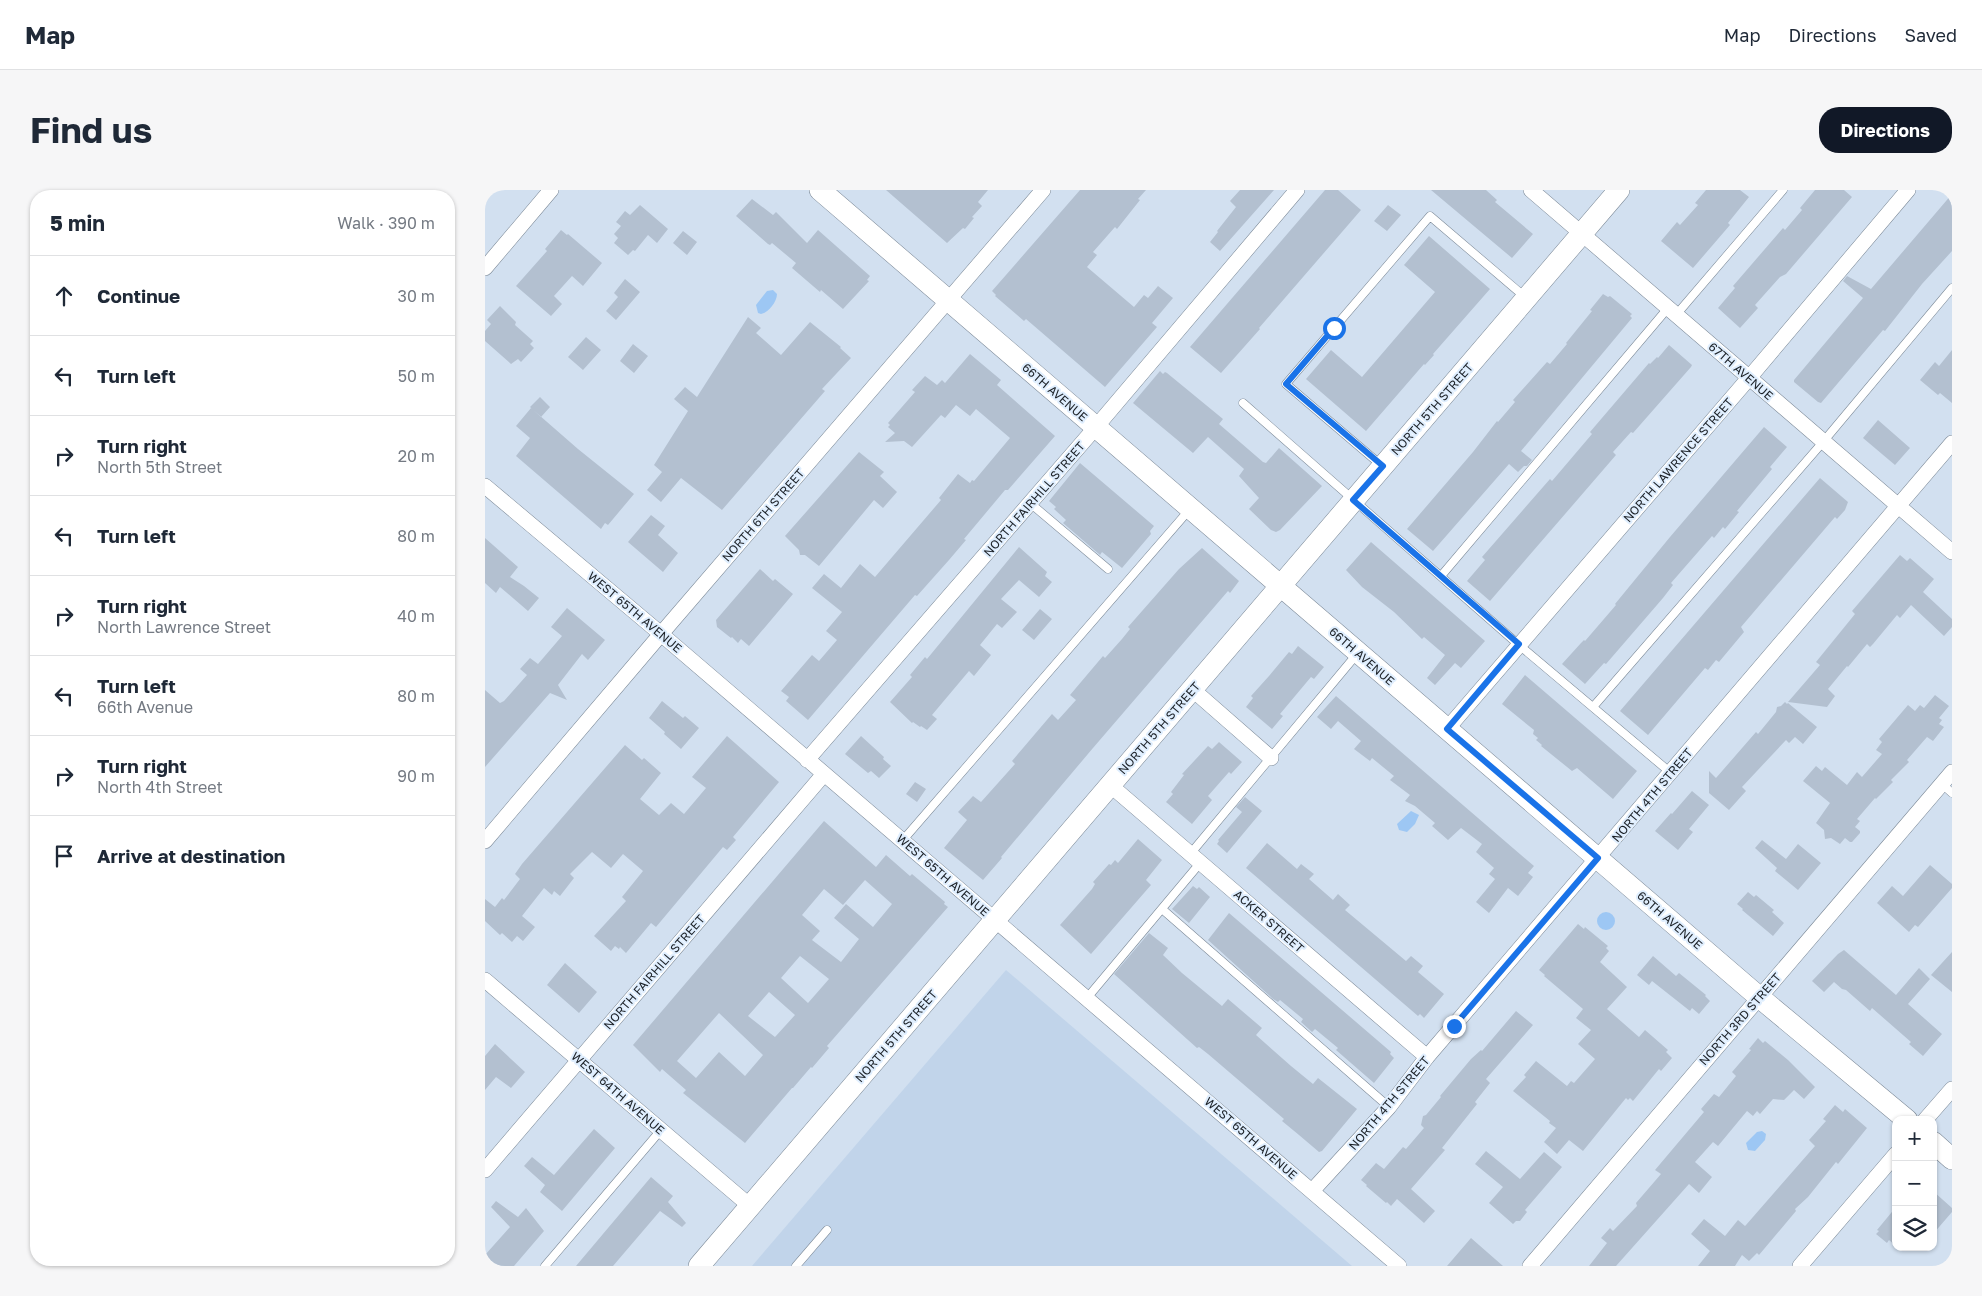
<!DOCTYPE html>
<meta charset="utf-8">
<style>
:root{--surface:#fff;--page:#f6f6f7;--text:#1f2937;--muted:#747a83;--line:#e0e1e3;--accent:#111827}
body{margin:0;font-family:"Golos Text",sans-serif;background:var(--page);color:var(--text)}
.controls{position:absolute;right:15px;bottom:15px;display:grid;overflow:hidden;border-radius:10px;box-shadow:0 1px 4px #0004}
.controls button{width:45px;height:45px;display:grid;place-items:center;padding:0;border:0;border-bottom:1px solid var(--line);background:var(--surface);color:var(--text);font:25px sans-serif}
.stop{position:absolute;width:15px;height:15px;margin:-11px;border:4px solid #1a73e8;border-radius:50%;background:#fff}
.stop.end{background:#1a73e8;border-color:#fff;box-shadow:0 1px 5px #0008}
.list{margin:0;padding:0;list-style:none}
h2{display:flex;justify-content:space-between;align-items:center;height:65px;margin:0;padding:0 20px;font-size:21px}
h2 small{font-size:16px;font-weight:400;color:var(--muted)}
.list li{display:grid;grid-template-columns:32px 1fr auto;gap:15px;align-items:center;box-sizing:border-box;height:80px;padding:0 20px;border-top:1px solid var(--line)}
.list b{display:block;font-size:19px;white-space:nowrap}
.list p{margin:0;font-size:16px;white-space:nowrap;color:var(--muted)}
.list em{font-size:16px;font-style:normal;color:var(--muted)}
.icon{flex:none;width:28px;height:28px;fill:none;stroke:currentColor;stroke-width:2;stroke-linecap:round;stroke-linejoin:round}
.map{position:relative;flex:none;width:1467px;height:1076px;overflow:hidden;border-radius:20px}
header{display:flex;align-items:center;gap:30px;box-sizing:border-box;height:70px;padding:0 25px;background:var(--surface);border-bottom:1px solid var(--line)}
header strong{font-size:24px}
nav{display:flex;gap:28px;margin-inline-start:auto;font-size:18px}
.intro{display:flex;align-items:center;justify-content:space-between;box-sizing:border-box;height:120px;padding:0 30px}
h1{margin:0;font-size:35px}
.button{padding:12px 22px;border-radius:20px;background:var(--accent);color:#fff;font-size:18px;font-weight:700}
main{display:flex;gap:30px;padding:0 30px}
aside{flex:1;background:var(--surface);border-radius:20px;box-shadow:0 1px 4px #0004}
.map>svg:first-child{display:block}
.built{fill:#c1d4ea}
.water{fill:#9dc7f4}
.building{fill:#b3c0d0;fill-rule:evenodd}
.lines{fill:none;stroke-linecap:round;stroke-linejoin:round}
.lane-casing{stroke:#7c8997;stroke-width:9}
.street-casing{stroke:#7c8997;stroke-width:16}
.secondary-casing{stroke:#7c8997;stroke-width:22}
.lane{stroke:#fff;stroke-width:8}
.street{stroke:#fff;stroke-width:15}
.secondary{stroke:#fff;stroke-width:21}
.route{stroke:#1a73e8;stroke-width:6}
.labels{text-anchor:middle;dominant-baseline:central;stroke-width:4;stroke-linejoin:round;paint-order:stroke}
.street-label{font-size:12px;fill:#1b2026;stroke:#dfeefe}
</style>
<header>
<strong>Map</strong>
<nav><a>Map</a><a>Directions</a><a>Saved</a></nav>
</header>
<div class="intro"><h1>Find us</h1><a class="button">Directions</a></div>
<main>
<aside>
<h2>5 min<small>Walk · 390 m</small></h2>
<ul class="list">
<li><svg class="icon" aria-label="ahead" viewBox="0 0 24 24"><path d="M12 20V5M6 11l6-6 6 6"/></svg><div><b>Continue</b></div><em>30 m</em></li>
<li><svg class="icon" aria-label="left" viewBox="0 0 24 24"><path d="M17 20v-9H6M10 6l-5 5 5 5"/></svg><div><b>Turn left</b></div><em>50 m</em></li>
<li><svg class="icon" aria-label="right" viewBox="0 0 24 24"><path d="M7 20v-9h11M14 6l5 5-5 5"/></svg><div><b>Turn right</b><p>North 5th Street</p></div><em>20 m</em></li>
<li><svg class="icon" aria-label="left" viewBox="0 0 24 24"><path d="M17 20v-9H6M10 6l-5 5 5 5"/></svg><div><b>Turn left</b></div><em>80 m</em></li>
<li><svg class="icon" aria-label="right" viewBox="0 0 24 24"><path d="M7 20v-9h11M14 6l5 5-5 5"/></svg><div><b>Turn right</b><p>North Lawrence Street</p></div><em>40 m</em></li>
<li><svg class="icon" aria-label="left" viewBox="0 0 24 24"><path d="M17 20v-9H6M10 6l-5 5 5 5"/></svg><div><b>Turn left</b><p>66th Avenue</p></div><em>80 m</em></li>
<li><svg class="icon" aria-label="right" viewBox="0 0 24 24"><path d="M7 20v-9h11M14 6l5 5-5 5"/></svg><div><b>Turn right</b><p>North 4th Street</p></div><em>90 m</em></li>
<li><svg class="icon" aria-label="arrive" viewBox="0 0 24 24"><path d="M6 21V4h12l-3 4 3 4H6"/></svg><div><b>Arrive at destination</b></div></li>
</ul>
</aside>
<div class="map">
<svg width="1467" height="1076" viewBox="0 0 1467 1076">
<rect width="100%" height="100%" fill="#d2e0f0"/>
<!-- built -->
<path class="built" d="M521 780 867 1076H267Z"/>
<!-- water -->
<path class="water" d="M288 100 292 104C292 112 283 123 276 124L273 123 271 115 282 101Z
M926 621 934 625 930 634 922 642 914 640 912 634Z
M1112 731a9 9 0 1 1 18 0a9 9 0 1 1-18 0Z
M1277 941 1281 944 1280 950 1270 961 1263 960 1261 953 1272 942Z"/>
<!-- building -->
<path class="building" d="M401 0H503L493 12 497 16 487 27 489 28 480 39 478 38 462 53Z
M595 0H661L653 9 655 10 632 39 630 37 608 62 612 65 602 77 649 117 659 105 663 108 673 96 688 108 667 133 672 137 620 197 541 129 539 131 510 106 511 105 507 101Z
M755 0H789L735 61 725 52 733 42 732 41 751 17 745 11Z
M840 0H853L876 20 774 138 775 139 736 183 705 157Z
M946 0H1001L1012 10 1010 12 1048 44 1027 68Z
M1221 0H1255L1264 7 1243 33 1245 35 1208 78 1176 51 1192 32 1195 35 1213 15 1210 13Z
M1330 0H1359L1367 7 1301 84 1295 87 1270 115 1273 118 1255 138 1233 118 1250 98 1248 96 1298 38 1300 40 1317 20 1315 18Z
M1467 4V61L1437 94 1400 141 1398 140 1336 213 1333 212 1309 192V190L1378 108 1358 91 1362 86 1386 99Z
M267 9 288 25 291 22 322 53 333 40 385 86 382 90 384 91 358 119 336 100 335 102 307 78 311 73 287 53 285 55 283 54 251 26Z
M155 15 183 39 172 53 163 45 150 61 148 60 143 65 129 53 133 48 129 44 136 36 131 32 140 21 145 25Z
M903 15 916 25 902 41 889 31Z
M76 40 82 45 83 44 117 73 98 96 87 86 69 106 77 114 66 126 31 96 62 61 60 59Z
M198 41 212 52 202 65 188 53Z
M944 46 1005 99 948 164 949 165 940 175 939 174 881 241 821 189 846 160 877 187 950 102 919 75Z
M140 89 155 102 131 130 121 121 133 107 129 103Z
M1118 104 1123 107 1125 106 1147 124 1145 126 1147 128 1036 261 1047 270 1042 276H1039L1033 282 1024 274 948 361 922 339 988 262 1012 231 1013 232 1030 212 1028 210 1062 172 1065 174 1082 154 1081 153 1107 121 1105 120Z
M15 116 31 132 30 135 48 151 45 154 49 158 36 172 33 169 26 174 0 151V141L6 134 2 130Z
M263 127 276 138 271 143 296 165 325 132 356 157 355 158 366 168 337 199 340 201 237 320 196 288 176 312 162 300 177 282 169 275 203 221 189 209 200 197 212 207Z
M101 147 116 160 98 180 83 167Z
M148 154 163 166 149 183 135 171Z
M1184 155 1207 175 1206 177 1148 243 1146 242 1128 262 1131 265 1005 411 982 391 1000 370 997 367 1065 289 1067 291 1107 244 1105 242 1164 173 1165 174 1172 167 1173 168Z
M1467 160V213L1455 203 1453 205 1435 190 1450 172 1454 176Z
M485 164 516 190 512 195 570 246 523 300H520L479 349 481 350 464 370 432 406 430 405 323 530 301 511 304 507 296 501 327 465 334 471 352 450 341 441 357 422 327 398 339 384 356 398 375 374 390 387 456 310 454 308 473 284 485 293 487 290 489 291 525 248 491 219 485 226 471 215 460 228 456 225 427 257 419 251 400 252 410 243 403 237 405 235 403 233 430 202 427 200 440 186 452 195 457 190 460 193Z
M675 181 678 184 680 182 682 183 738 229 734 234 778 272 781 273 794 258 837 296 795 340 791 342 786 340 764 319 774 308 754 286 759 279 723 247 708 263 648 213Z
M55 207 65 217 56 227 45 217Z
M46 218 93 259 149 304 123 335 120 333 116 339 31 266 45 248 31 236Z
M1393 230 1425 258 1410 275 1378 248Z
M1279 237 1302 257 1285 277 1287 279 1252 321 1254 322 1240 339 1238 337 1229 348 1227 346 1186 393 1188 395 1178 408 1121 474 1119 473 1100 494 1077 474 1096 453 1099 450 1100 451 1131 415 1130 414 1185 347Z
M374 262 399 282 395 286 412 302 398 318 389 310 334 376 320 365H315L314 360 300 346Z
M595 273 669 336 665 341 666 344 637 378 617 362 615 365 578 333 581 330 569 319 571 317 564 311Z
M1335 288 1363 312 1360 320 1352 329 1350 327 1256 437 1259 442 1234 472 1231 470 1223 480 1220 478 1163 545 1135 521Z
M166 325 180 336 173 345 193 363 178 382 143 352Z
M0 348 33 377 25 387 39 396 54 408 43 421 15 397 11 403 0 393Z
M886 352 1000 451 976 478 970 473 950 495 942 488 960 465 939 447 937 449 909 422 877 397 861 380Z
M534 357 562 382 560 386 567 392 554 407 534 390 516 409 532 422 517 438 512 434 495 455 506 465 489 486 484 481 447 525 452 529 442 540 436 536 435 537 428 532 427 533 405 512 427 487 425 485 440 467 442 469Z
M717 358 754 391 745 403 743 401 608 558 516 667 517 668 498 690 459 658 482 630 473 622 488 606 496 612 530 574 527 571 567 524 573 530 591 510 585 505 618 466 620 468 637 449 645 439 643 437 694 379Z
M1415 365 1422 371 1425 368 1449 389 1438 402 1467 429V437L1459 446 1426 415 1415 428 1412 425 1388 454 1385 457 1382 454 1363 477 1362 476 1343 499 1350 506 1342 517 1303 512 1335 475 1331 472 1370 424 1367 421Z
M275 379 288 391 290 389 308 404 264 456 256 449 253 453 247 447 246 448 232 437 231 430Z
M82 418 120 450 103 470 97 464 73 495 82 510 65 503 0 577V500L15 513 19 511 42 485 35 479 45 468 53 474 77 446 66 437Z
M555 419 567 429 549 450 537 440Z
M813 456 839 477 829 489 826 487 795 524 798 526 787 539 761 517 768 508 766 506 784 486 804 462 807 464Z
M1040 485 1152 581 1128 609 1092 578 1087 581 1056 556 1057 555 1051 550 1053 548 1048 544 1049 540 1017 514Z
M1450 505 1464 516 1454 528 1457 530 1454 534 1459 537 1448 551 1442 547 1422 570 1424 572 1406 590 1408 592 1391 609 1390 608 1372 629 1375 631 1370 637 1375 641V643L1367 652H1365L1360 648 1355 654 1346 648 1340 649 1339 640 1331 633 1345 613 1318 591 1331 576 1337 581 1340 577 1362 595 1372 582 1377 587 1397 564 1391 560 1397 552 1394 549 1423 515 1430 521 1435 515 1439 518Z
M851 506 1049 676 1043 683 1048 687 1033 706 1023 698 1004 723 991 712 1010 689 1004 684 1009 678 991 662 997 654 976 638 963 650 947 636 950 633 930 616 920 611 925 605 905 590 909 586 887 568 885 571 869 559 876 551 853 531 846 539 832 527Z
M177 511 198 528 200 526 214 538 196 559 179 544 180 542 164 528Z
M1300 512 1302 514 1303 513 1332 537 1318 554 1310 547 1304 553 1301 550 1257 597 1261 601 1244 620 1224 603V581L1231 588 1271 542 1273 544 1291 522 1292 517 1296 516Z
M242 546 294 592 248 647 251 650 242 660 238 657 171 737 166 733 141 763 135 757 134 759 130 756 126 761 109 746 141 711 137 707 158 681 138 664 126 678 107 662 85 684 89 688 75 706 69 701 67 705 59 698 37 726 50 737 38 751 32 746 27 752 17 743 15 745 0 731V709L10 717 17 708 19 710 35 689 30 684 37 674 140 555 157 570 159 568 176 583 155 609 174 625 186 613 199 624 221 598 207 587Z
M376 546 399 567 398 569 406 576 394 588 386 581 383 583 360 564Z
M734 552 757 572 746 584 744 582 723 606 727 610 707 634 681 612 688 604 686 602 699 585 697 584 723 556 727 559Z
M430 592 441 599 432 612 421 604Z
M1207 601 1224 615 1204 639 1208 642 1193 660 1170 641 1186 623 1187 624Z
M760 607 777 621 742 663 732 654 734 651 733 650 757 622 751 617Z
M339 631 391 677 401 665 425 686 427 684 460 712 459 714 463 717 342 856 344 858 327 878 326 877 308 898H307L260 953 198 903 201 900 177 879 175 882 148 855ZM380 690 407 714 388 737 361 714 349 728 374 749 356 772 327 750 335 741 317 725 339 699 358 715ZM315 766 344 789 323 813 296 788ZM284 802 310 825 290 847 263 826ZM234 823 278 865 260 886 234 862 211 888 192 871Z
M653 649 677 670 661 690 666 695 606 764 575 735 607 699 610 694 608 692 624 674 626 675 630 670 633 673Z
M1277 650 1301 669 1313 654 1336 673 1313 700 1290 681 1292 678 1270 658Z
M782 653 812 679 816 674 829 684 824 689 848 710 853 704 865 715 860 720 921 771 926 766 938 776 933 782 959 804 939 828 935 824 933 826 761 678Z
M1445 675 1467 694V698L1433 737 1430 735 1424 742 1392 713 1407 696 1418 706Z
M708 696 712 699 714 697 725 707 704 733 687 719Z
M1263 702 1269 707 1271 705 1289 720 1287 722 1299 733 1288 746 1257 720 1258 719 1252 714Z
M744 723 906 862 905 864 909 868 889 893 851 860 853 858 830 839 827 842 816 832 818 829 795 810 793 812 788 809 723 750Z
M1093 734 1099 739 1100 737 1123 756 1121 758 1124 761 1115 772 1142 797 1122 819 1154 847 1160 840 1183 860 1181 862 1187 868 1176 881 1174 879 1148 911 1145 908 1143 910 1141 908 1098 961 1084 950 1072 964 1059 952 1071 938 1064 933 1065 931 1028 901 1041 887 1039 885 1051 871 1082 896 1086 891 1089 893 1110 869 1093 854 1106 840 1091 828 1098 819 1059 786 1060 785 1054 780Z
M664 743 683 758 678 765 697 783 737 816 743 809 777 838 771 845 806 876 828 894 833 888 872 919 837 961 834 962 814 945 797 931 799 929 723 864 714 857 712 858 629 784Z
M1359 760 1411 805 1434 778 1445 789 1423 814 1457 844 1438 866 1424 854 1426 852 1387 818 1385 821 1361 800 1357 799 1349 792 1339 802 1327 791 1353 764Z
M1467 762V802L1446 785Z
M1168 766 1191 786 1194 783 1221 805 1220 806 1225 811 1214 824 1207 818 1205 821 1167 791 1164 795 1152 785Z
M80 773 112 802 94 823 62 795Z
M1031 821 1048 835 1001 889 1005 893 990 912 992 914 957 958 960 960 926 999 950 1021 939 1033 912 1009 906 1016 902 1012 901 1013 881 996 882 995 876 990 891 973 899 979 918 957 921 959 939 938 936 935 938 926 941 925 956 907 955 906 986 869 996 860 997 861Z
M1273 848 1278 853 1280 851 1303 870 1330 897 1319 909 1309 900 1299 910 1288 909 1275 924 1272 921 1268 926 1262 921 1233 956 1228 952 1210 972 1227 987 1214 1003 1204 994 1131 1076H1104L1122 1053 1116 1048 1125 1038 1128 1041 1152 1016 1151 1013 1176 984 1170 980 1219 922 1216 919 1229 904 1234 907 1251 886 1247 882 1266 860 1264 859Z
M10 854 40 882 26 898 11 887 0 900V866Z
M1350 915 1358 922 1360 919 1382 938 1361 964 1353 974 1351 972 1323 1007 1310 1019 1311 1021 1274 1065 1272 1063 1264 1071 1257 1065 1250 1076H1213L1225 1061 1206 1044 1219 1029 1240 1046 1253 1030 1260 1036 1261 1035 1330 956 1324 950 1341 931 1338 929Z
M109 939 130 958 77 1021 55 1002 60 995 39 976 47 967 69 985Z
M1001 961 1035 989 1059 962 1077 977 1040 1020 1042 1022 1035 1031H1031L1028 1034 1004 1013 1018 997 990 974Z
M166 987 188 1006 183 1012 201 1033 197 1037 175 1021 128 1076H91Z
M1448 1001 1467 1018V1022L1448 1044Z
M11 1011 33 1027 41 1018 59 1041 29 1076H0V1065L25 1037 6 1017Z
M1411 1017V1056L1404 1050 1402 1053 1391 1044 1394 1041 1392 1040Z
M986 1048 1018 1076H962Z"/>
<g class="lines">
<!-- lane casing -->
<g class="lane-casing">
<path id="lane" d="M1191 125 1298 0
M758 213 1034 455 1186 583
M896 275 801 194 945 26 1040 107
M545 313 623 379
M956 386 1183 118
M1108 517 1338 252 1467 98
M1457 594 1467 603
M418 650 705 319
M706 663 872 464
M677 719 904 917
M602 808 716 672
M60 1076 176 940
M311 1076 342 1040"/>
</g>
<!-- street casing -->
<g class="street-casing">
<path id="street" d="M1046 0 1467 362
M0 78 66 0
M0 296 176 444 914 1076
M707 499 786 568
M962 539 1264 188 1423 0
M322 570 611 237 812 0
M625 595 942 867
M0 651 176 444 558 0
M0 790 265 1016
M1440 930 1467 899
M0 980 339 584
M827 1001 904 917 942 867 1467 253
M1045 1076 1467 582
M1315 1076 1411 964"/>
</g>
<!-- secondary casing -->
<g class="secondary-casing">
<path id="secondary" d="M335 0 1274 807 1422 930
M1448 952 1467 969
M214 1076 1134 0"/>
</g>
<!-- lane -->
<use href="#lane" class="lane"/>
<!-- street -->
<use href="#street" class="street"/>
<!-- secondary -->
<use href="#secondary" class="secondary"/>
</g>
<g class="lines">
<!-- route -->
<path class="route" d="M849 138 801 194 898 276 868 310 1034 454 962 539 1113 668 969 836"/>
</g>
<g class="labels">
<!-- street labels -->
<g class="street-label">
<text transform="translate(1256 181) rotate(41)">67TH AVENUE</text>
<text transform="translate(570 202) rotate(41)">66TH AVENUE</text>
<text transform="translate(947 219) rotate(-49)">NORTH 5TH STREET</text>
<text transform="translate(1193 270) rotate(-49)">NORTH LAWRENCE STREET</text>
<text transform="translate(549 309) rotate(-49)">NORTH FAIRHILL STREET</text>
<text transform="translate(278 325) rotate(-49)">NORTH 6TH STREET</text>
<text transform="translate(150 422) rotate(40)">WEST 65TH AVENUE</text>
<text transform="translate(877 466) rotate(41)">66TH AVENUE</text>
<text transform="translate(674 538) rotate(-49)">NORTH 5TH STREET</text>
<text transform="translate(1167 605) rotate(-50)">NORTH 4TH STREET</text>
<text transform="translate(458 685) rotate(41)">WEST 65TH AVENUE</text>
<text transform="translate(1185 730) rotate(41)">66TH AVENUE</text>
<text transform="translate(784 731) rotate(41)">ACKER STREET</text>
<text transform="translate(169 782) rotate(-49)">NORTH FAIRHILL STREET</text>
<text transform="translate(1255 829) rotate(-49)">NORTH 3RD STREET</text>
<text transform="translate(411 846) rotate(-49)">NORTH 5TH STREET</text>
<text transform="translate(133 903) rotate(41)">WEST 64TH AVENUE</text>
<text transform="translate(904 913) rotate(-50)">NORTH 4TH STREET</text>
<text transform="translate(766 948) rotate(41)">WEST 65TH AVENUE</text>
</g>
</g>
</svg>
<div class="controls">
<button>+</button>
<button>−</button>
<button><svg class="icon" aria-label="layers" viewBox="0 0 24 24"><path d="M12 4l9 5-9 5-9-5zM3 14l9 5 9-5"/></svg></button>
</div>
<div class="stop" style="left:849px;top:138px"></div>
<div class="stop end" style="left:969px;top:836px"></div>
</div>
</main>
